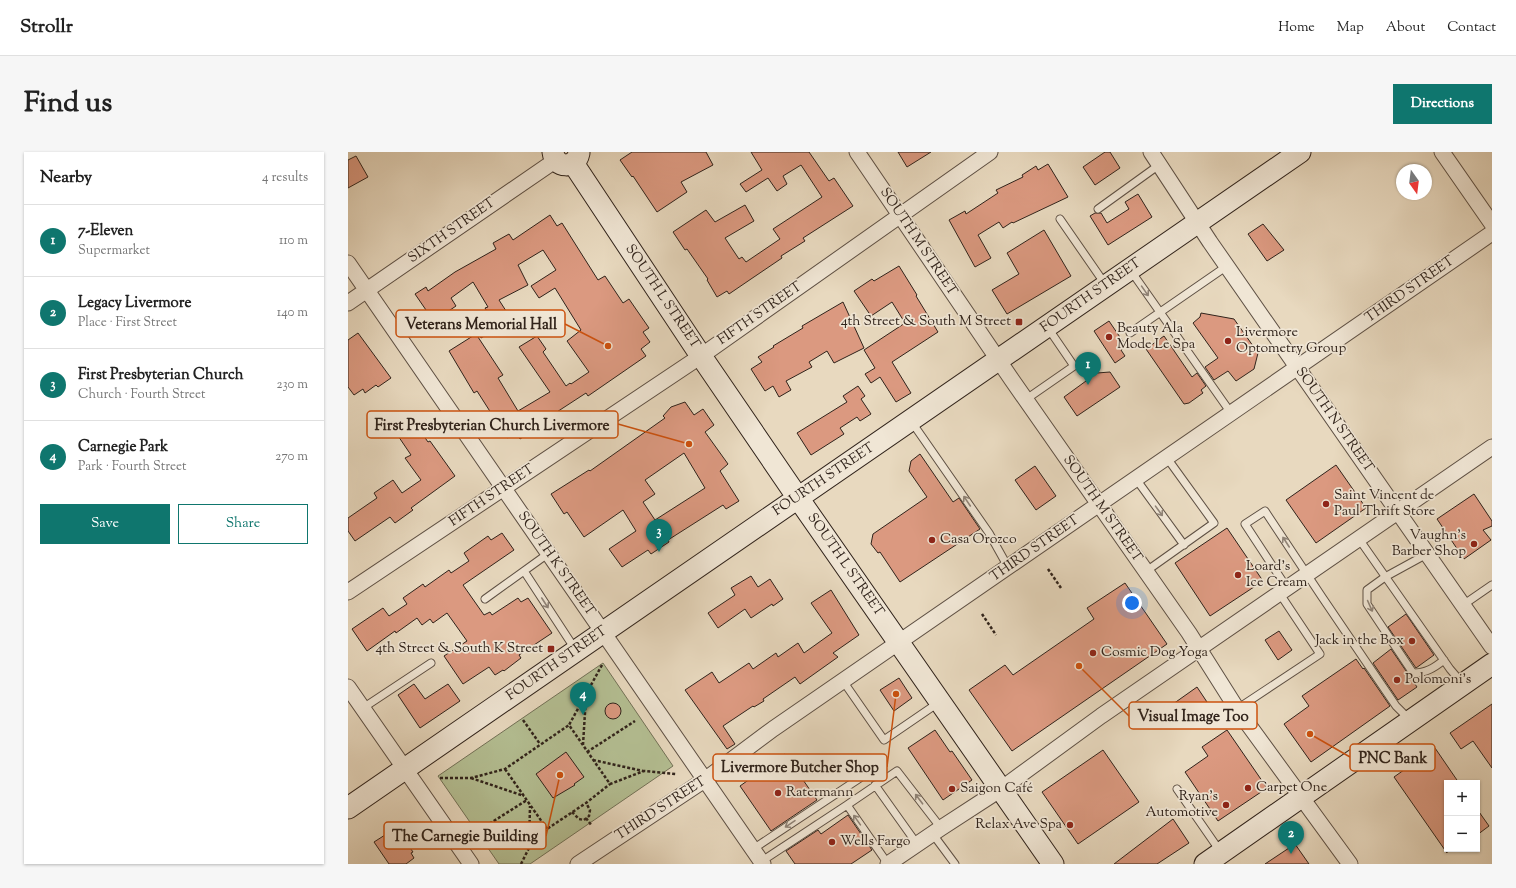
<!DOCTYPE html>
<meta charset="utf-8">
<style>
:root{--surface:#fff;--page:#f6f6f6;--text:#222;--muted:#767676;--line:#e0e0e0;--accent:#0f766e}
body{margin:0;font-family:"Sorts Mill Goudy",serif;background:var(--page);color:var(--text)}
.controls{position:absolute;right:12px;bottom:12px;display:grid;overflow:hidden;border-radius:0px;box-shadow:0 1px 3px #0004}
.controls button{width:36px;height:36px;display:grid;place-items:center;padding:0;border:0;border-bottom:1px solid var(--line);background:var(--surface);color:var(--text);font:20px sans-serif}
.compass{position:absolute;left:1048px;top:12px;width:36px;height:36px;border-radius:50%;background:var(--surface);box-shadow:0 1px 3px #0004;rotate:166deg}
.you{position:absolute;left:784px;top:451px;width:14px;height:14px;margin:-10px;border:3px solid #fff;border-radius:50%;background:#1a73e8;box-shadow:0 0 0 6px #1a73e833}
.badge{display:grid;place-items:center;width:26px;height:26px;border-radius:50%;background:var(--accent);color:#fff;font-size:13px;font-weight:700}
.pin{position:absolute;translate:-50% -33px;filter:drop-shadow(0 1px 2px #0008)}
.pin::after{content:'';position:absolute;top:21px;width:14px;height:12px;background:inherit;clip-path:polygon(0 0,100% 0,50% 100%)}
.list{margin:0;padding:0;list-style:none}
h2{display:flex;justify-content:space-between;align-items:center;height:52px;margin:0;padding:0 16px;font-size:17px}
h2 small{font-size:13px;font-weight:400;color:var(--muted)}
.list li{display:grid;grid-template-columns:26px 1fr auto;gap:12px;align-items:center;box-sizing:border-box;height:72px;padding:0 16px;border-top:1px solid var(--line)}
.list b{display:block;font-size:15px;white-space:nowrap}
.list p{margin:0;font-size:13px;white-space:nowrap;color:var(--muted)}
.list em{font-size:13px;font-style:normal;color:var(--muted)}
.actions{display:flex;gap:8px;padding:12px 16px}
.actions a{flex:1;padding:9px 0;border:1px solid var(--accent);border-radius:0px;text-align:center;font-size:14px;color:var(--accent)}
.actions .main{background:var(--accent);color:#fff}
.map{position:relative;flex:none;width:1144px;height:712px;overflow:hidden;border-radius:0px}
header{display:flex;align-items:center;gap:24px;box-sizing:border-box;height:56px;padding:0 20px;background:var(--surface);border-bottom:1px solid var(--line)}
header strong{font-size:19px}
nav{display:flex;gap:22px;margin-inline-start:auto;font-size:14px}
.intro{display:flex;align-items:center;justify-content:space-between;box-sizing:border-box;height:96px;padding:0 24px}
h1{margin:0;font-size:28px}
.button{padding:10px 18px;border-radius:0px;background:var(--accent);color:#fff;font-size:14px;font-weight:700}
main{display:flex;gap:24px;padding:0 24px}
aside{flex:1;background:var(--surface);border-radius:0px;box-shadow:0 1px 3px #0004}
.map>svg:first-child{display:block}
.green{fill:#b4bf93;stroke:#727157}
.building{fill:#db9980;stroke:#30231b;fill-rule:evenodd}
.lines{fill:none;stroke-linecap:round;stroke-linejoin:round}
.lane-casing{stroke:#5e5044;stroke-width:9}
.street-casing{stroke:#5e5044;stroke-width:17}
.secondary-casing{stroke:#30231b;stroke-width:23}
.path{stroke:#30231b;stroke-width:2.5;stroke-dasharray:3 2;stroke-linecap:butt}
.lane{stroke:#f0e6d5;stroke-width:7}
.street{stroke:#f0e6d5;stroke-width:15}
.secondary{stroke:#f0e6d5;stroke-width:21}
.oneway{stroke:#908478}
.poi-dot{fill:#8f2418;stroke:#f0e6d5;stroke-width:1.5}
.labels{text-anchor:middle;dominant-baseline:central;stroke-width:3.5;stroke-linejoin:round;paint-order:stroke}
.street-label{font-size:14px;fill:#30231b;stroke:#f0e6d5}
.poi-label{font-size:14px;fill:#30231b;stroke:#f0e6d5;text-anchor:start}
.leader{fill:none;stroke:#cc510e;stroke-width:1.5}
.callout-dot{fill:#cc510e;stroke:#f0e6d5;stroke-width:1.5}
.callout{fill:#f0e6d5;stroke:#cc510e;stroke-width:1.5}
.callout-label{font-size:15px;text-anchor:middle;font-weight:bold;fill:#30231b}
</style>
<header>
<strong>Strollr</strong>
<nav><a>Home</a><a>Map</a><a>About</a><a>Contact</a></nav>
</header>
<div class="intro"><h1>Find us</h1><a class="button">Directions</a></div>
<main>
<aside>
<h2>Nearby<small>4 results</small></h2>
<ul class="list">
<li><span class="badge">1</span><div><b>7-Eleven</b><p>Supermarket</p></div><em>110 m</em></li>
<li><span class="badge">2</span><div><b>Legacy Livermore</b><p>Place · First Street</p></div><em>140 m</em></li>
<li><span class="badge">3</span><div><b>First Presbyterian Church</b><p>Church · Fourth Street</p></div><em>230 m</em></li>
<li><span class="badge">4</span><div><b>Carnegie Park</b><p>Park · Fourth Street</p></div><em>270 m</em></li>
</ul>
<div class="actions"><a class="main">Save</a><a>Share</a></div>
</aside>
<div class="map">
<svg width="1144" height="712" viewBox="0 0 1144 712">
<rect width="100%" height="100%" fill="#e8d9bf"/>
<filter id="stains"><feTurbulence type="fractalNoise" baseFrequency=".005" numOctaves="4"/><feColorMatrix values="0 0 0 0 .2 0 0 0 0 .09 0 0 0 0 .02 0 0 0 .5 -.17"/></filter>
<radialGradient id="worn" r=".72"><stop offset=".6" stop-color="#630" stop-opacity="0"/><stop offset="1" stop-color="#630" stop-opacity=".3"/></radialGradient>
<!-- green -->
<path class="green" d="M255 511 325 614 182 712H151L90 624Z"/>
<!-- building -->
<path class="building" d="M284 0H358L365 13 333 30 339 40 309 60 285 24 284 25 272 8Z
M403 0H461L481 29 486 26 505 54 455 86 457 89 433 104 434 106 403 127 381 142 379 139 369 145 359 128 360 127 339 97 337 98 325 80 358 58 367 70 397 53 406 69 377 86 391 107 394 105 398 110 432 87 425 77 474 45 453 13 435 24 439 32 429 39 420 26 398 40 392 32 414 18Z
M550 0H583L559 15Z
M757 0H762L772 16 747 33 735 15Z
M8 4 20 25 0 36V8Z
M700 12 720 45 665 71 664 70 655 76 651 70 630 83 643 106 627 115 601 68 617 59 618 62 650 41 648 38 675 25 674 23 688 14 690 18Z
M790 42 804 65 760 93 742 64 747 61H753L759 71 781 57 777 50Z
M202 63 209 74 214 71 250 128 257 124 275 151 281 147 301 176 295 180 302 190 293 197 298 204 240 244 238 241 195 269 196 271 172 287 167 280 159 286 129 239 126 241 101 199 128 182 155 223 150 226 170 259 202 240 171 195 189 184 198 197 195 200 218 234 222 231 223 232 241 220 219 189 233 178 207 136 191 146 183 134 208 118 195 98 170 113 180 133 151 148 160 162 143 173 147 178 133 186 124 170 140 161 137 156 140 155 125 130 103 146 108 154 80 173 73 162 78 158 67 142 78 135 80 139 107 120 148 97 145 91 161 82 165 88Z
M915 72 936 98 919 109 900 82Z
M696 78 723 124 659 162 644 138 671 122 659 101Z
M551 114 569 143 568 144 590 180 544 210 563 241 548 250 532 225 523 231 517 222 527 216 516 198 557 171 544 150 523 164 506 139 524 127 526 129Z
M495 150 516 196 486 211 479 199 461 210 464 215 438 229 443 238 431 245 425 234 417 239 403 217 414 210 410 205 426 195 425 194 455 176 454 174Z
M853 161 886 167 910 201 906 217 888 229 880 219 866 228 857 215 870 206 845 171 852 165Z
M761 169 778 194 773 198 777 204 767 211 746 179Z
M10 181 43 226 30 235 28 233 17 241 15 237 6 243 0 235V188Z
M816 184 844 225 849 221 858 234 853 238 855 241 841 251 836 252 798 197Z
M762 220 772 235 729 264 716 245 749 221Z
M510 234 517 244 513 247 523 262 512 269 509 265 492 276 496 282 463 303 449 281 499 250 495 244Z
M337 250 346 263 355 257 366 273 357 280 380 312 372 319 391 349 378 357 375 353 320 388 321 390 303 402 300 398 274 415 261 397 288 379 275 358 236 385 219 360 216 362 203 342 241 318 242 319 317 266 315 264 323 255ZM336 301 357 336 307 368 295 350 307 342 297 328Z
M59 260 80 290 82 289 107 324 63 356 65 358 47 371 42 365 7 389 0 379V366L29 346 26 341 45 328 54 341 73 328 57 306 63 303 42 272Z
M572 302 605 350 611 346 632 377 552 430 532 400 530 401 523 392 525 382 579 345 561 319 563 309Z
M988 313 1018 356 968 391 938 348Z
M687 314 708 344 688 358 667 328Z
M1126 342 1144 369V374L1135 378 1143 388 1116 407 1089 367Z
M879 376 915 429 862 464 827 411Z
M154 381 166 398 115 433 136 463 142 460 144 463 170 446 173 450 180 446 204 481 171 503 173 506 156 519 155 518 147 523 141 515 115 532 96 504 119 489 99 461 85 471 82 467 74 473 69 466 48 481 47 479 19 499 4 477 35 456 41 464 59 452 55 446 75 432 77 435 101 418 103 421 121 409 116 401 140 384 143 388Z
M403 424 410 435 422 427 435 447 425 454 424 452 403 466 397 457 370 476 360 461 387 443 383 436Z
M777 431 819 492 664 599 621 538 657 513 665 523 746 467 739 456Z
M483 438 511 483 485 501 490 505 452 532 447 525 415 547 416 549 406 555 405 554 375 574 387 592 379 597 337 538 364 520 371 531 401 511 405 517 428 501 430 505 450 491 456 501 484 481 463 451Z
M1058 462 1086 503 1068 516 1040 475Z
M931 479 944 498 930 508 917 488Z
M1043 497 1069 535 1050 548 1025 511Z
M1008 507 1015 517 1016 516 1042 554 963 610 936 572 961 554 954 544Z
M551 526 564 546 546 559 532 538Z
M66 532 77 547 100 532 112 549 72 576 50 543Z
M849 535 863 556 839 573 825 552Z
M257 559a8 8 0 1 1 16 0a8 8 0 1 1-16 0Z
M1144 552V616L1125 589 1113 597 1102 581Z
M587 578 602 600 604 599 624 628 595 648 560 596Z
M879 578 919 636 870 669 837 620 860 604 854 595Z
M1087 596 1111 631H1099V701L1046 625Z
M755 598 791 650 730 692 694 640Z
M218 600 236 625 226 632 227 633 205 646 188 622Z
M437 602 469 648 423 679 392 634Z
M1129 657 1141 674 1129 683Z
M500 663 524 698 503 712H447L438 699 470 678 473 682Z
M825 667 841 691 809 712H766Z
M48 676 65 700 63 701 66 706 58 712H41L26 690Z
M947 692 961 712H917Z"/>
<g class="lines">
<!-- lane casing -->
<g class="lane-casing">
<path id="lane" d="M750 57 811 13
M712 67 757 132
M783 119 883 261
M782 181 879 114
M677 248 726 214 700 176
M563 269 641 381 660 415
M788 327 836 393
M1011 387 1102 517 1114 531
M1079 402 1037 425 1019 438V452L1065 521C1078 521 1086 516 1096 508
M176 419 227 497
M797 420 866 371 819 306
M939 436 897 372 917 359 974 445 1048 554 1062 568
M137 447 201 401
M1115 453 1144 433
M495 529 536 588 590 551
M15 556 83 511
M889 557 972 502 932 442
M527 633 569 692
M829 637 872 699
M499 653 549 619 593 676
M584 681 607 712
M405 697 512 626
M414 709 499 653 540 712"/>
</g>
<!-- street casing -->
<g class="street-casing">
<path id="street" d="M509 0 664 228 841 481 889 557 1002 712
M803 0 862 90 1144 495
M1094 0 1144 72
M0 111 415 712
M0 151 208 8
M0 440 353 204 642 0
M0 535 123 712
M230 712 358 627 425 577 1144 81
M540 712 593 676 653 637 753 564 1144 295"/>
</g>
<!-- secondary casing -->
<g class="secondary-casing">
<path id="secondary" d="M205 0C207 17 228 17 231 1
M225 11 353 204 450 346 705 712
M0 656 952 0
M857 712 1144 512"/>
</g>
<!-- path -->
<path class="path" d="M700 417 713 436
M634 462 648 483
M254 513 221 573 262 632 296 619 328 622
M175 568 192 592
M235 593 238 544
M239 600 287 569
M245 608 295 619
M157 617 199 677
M92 626H123L157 617 221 573
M123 626 176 644
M224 660 231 667 236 668 241 664 242 658 238 651
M238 666 244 674
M133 677 179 648
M181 696 182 654
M173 712 181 696 199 677 238 651 262 632"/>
<!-- lane -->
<use href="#lane" class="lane"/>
<!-- street -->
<use href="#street" class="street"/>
<!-- secondary -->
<use href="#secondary" class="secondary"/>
</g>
<!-- one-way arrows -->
<defs><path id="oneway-shaft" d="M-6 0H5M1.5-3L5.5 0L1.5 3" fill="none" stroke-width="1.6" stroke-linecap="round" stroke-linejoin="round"/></defs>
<g class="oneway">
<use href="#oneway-shaft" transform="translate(797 139) rotate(55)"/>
<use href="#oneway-shaft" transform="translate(619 349) rotate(-124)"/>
<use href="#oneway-shaft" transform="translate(811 359) rotate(54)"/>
<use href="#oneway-shaft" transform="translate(938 390) rotate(-123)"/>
<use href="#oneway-shaft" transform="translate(197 451) rotate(57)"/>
<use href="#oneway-shaft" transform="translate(1022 454) rotate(66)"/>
<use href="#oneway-shaft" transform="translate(571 647) rotate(-127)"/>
<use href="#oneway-shaft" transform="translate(509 668) rotate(-125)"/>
<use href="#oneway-shaft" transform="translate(442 672) rotate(146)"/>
</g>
<!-- markers -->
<g class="poi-dot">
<rect x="667" y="166" width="8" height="8" rx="2"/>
<circle cx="761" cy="185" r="4"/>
<circle cx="880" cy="189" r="4"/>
<circle cx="978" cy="352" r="4"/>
<circle cx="584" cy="388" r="4"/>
<circle cx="1126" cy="392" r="4"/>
<circle cx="890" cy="423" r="4"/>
<circle cx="1064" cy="489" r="4"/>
<rect x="199" y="493" width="8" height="8" rx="2"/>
<circle cx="745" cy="501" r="4"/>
<circle cx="1049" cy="528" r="4"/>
<circle cx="900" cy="636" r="4"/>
<circle cx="604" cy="637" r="4"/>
<circle cx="430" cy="641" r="4"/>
<circle cx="878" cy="653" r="4"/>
<circle cx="722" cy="673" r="4"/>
<circle cx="484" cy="690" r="4"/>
</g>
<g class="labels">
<!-- street labels -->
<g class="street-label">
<text transform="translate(104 79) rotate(-35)">SIXTH STREET</text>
<text transform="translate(570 90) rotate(56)">SOUTH M STREET</text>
<text transform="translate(1062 138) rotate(-35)">THIRD STREET</text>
<text transform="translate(743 144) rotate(-35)">FOURTH STREET</text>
<text transform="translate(314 145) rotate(56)">SOUTH L STREET</text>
<text transform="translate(412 162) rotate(-35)">FIFTH STREET</text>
<text transform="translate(986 268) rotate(55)">SOUTH N STREET</text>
<text transform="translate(476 328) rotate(-34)">FOURTH STREET</text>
<text transform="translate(144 344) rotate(-34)">FIFTH STREET</text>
<text transform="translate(754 357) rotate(55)">SOUTH M STREET</text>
<text transform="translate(687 397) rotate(-35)">THIRD STREET</text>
<text transform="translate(208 412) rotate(55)">SOUTH K STREET</text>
<text transform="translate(497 413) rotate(55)">SOUTH L STREET</text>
<text transform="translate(209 512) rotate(-35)">FOURTH STREET</text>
<text transform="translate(313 657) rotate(-33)">THIRD STREET</text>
</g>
<!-- poi labels -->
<g class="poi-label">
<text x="663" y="170" text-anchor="end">4th Street &amp; South M Street</text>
<text x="769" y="177">Beauty Ala<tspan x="769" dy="16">Mode Le Spa</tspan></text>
<text x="888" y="181">Livermore<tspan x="888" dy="16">Optometry Group</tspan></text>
<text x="986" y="344">Saint Vincent de<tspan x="986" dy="16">Paul Thrift Store</tspan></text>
<text x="1118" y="384" text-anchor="end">Vaughn's<tspan x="1118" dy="16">Barber Shop</tspan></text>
<text x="592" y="388">Casa Orozco</text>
<text x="898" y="415">Loard's<tspan x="898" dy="16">Ice Cream</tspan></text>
<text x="1056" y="489" text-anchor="end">Jack in the Box</text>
<text x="195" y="497" text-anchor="end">4th Street &amp; South K Street</text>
<text x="753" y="501">Cosmic Dog Yoga</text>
<text x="1057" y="528">Polomoni's</text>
<text x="908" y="636">Carpet One</text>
<text x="612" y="637">Saigon Café</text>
<text x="438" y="641">Ratermann</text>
<text x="870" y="645" text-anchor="end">Ryan's<tspan x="870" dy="16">Automotive</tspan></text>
<text x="714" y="673" text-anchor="end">Relax Ave Spa</text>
<text x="492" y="690">Wells Fargo</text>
</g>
</g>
<!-- callouts -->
<path class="leader" d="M260 194L217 172M341 292L270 272M731 514L781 564M962 582L1002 605M548 542L539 615M212 623L198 684"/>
<g class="callout-dot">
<circle cx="260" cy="194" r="4"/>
<circle cx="341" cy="292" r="4"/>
<circle cx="731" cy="514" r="4"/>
<circle cx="962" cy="582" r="4"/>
<circle cx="548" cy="542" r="4"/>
<circle cx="212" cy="623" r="4"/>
</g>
<g class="callout">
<rect x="48" y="158" width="169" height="27" rx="4"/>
<rect x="19" y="259" width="251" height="27" rx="4"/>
<rect x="781" y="550" width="128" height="27" rx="4"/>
<rect x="1002" y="592" width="85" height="27" rx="4"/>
<rect x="365" y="602" width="174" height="27" rx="4"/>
<rect x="36" y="670" width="162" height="27" rx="4"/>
</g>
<g class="callout-label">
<text x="133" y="177">Veterans Memorial Hall</text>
<text x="144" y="278">First Presbyterian Church Livermore</text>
<text x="845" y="569">Visual Image Too</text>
<text x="1045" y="611">PNC Bank</text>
<text x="452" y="620">Livermore Butcher Shop</text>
<text x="117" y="689">The Carnegie Building</text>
</g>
<rect width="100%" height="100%" filter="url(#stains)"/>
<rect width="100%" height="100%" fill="url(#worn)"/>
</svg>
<div class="controls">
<button>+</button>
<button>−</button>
</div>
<svg class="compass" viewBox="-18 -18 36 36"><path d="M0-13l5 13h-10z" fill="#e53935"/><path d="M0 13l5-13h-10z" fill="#767676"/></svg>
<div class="you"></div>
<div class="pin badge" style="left:740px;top:233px">1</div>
<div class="pin badge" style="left:943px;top:702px">2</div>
<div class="pin badge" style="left:311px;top:400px">3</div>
<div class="pin badge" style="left:235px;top:563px">4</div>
</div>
</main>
